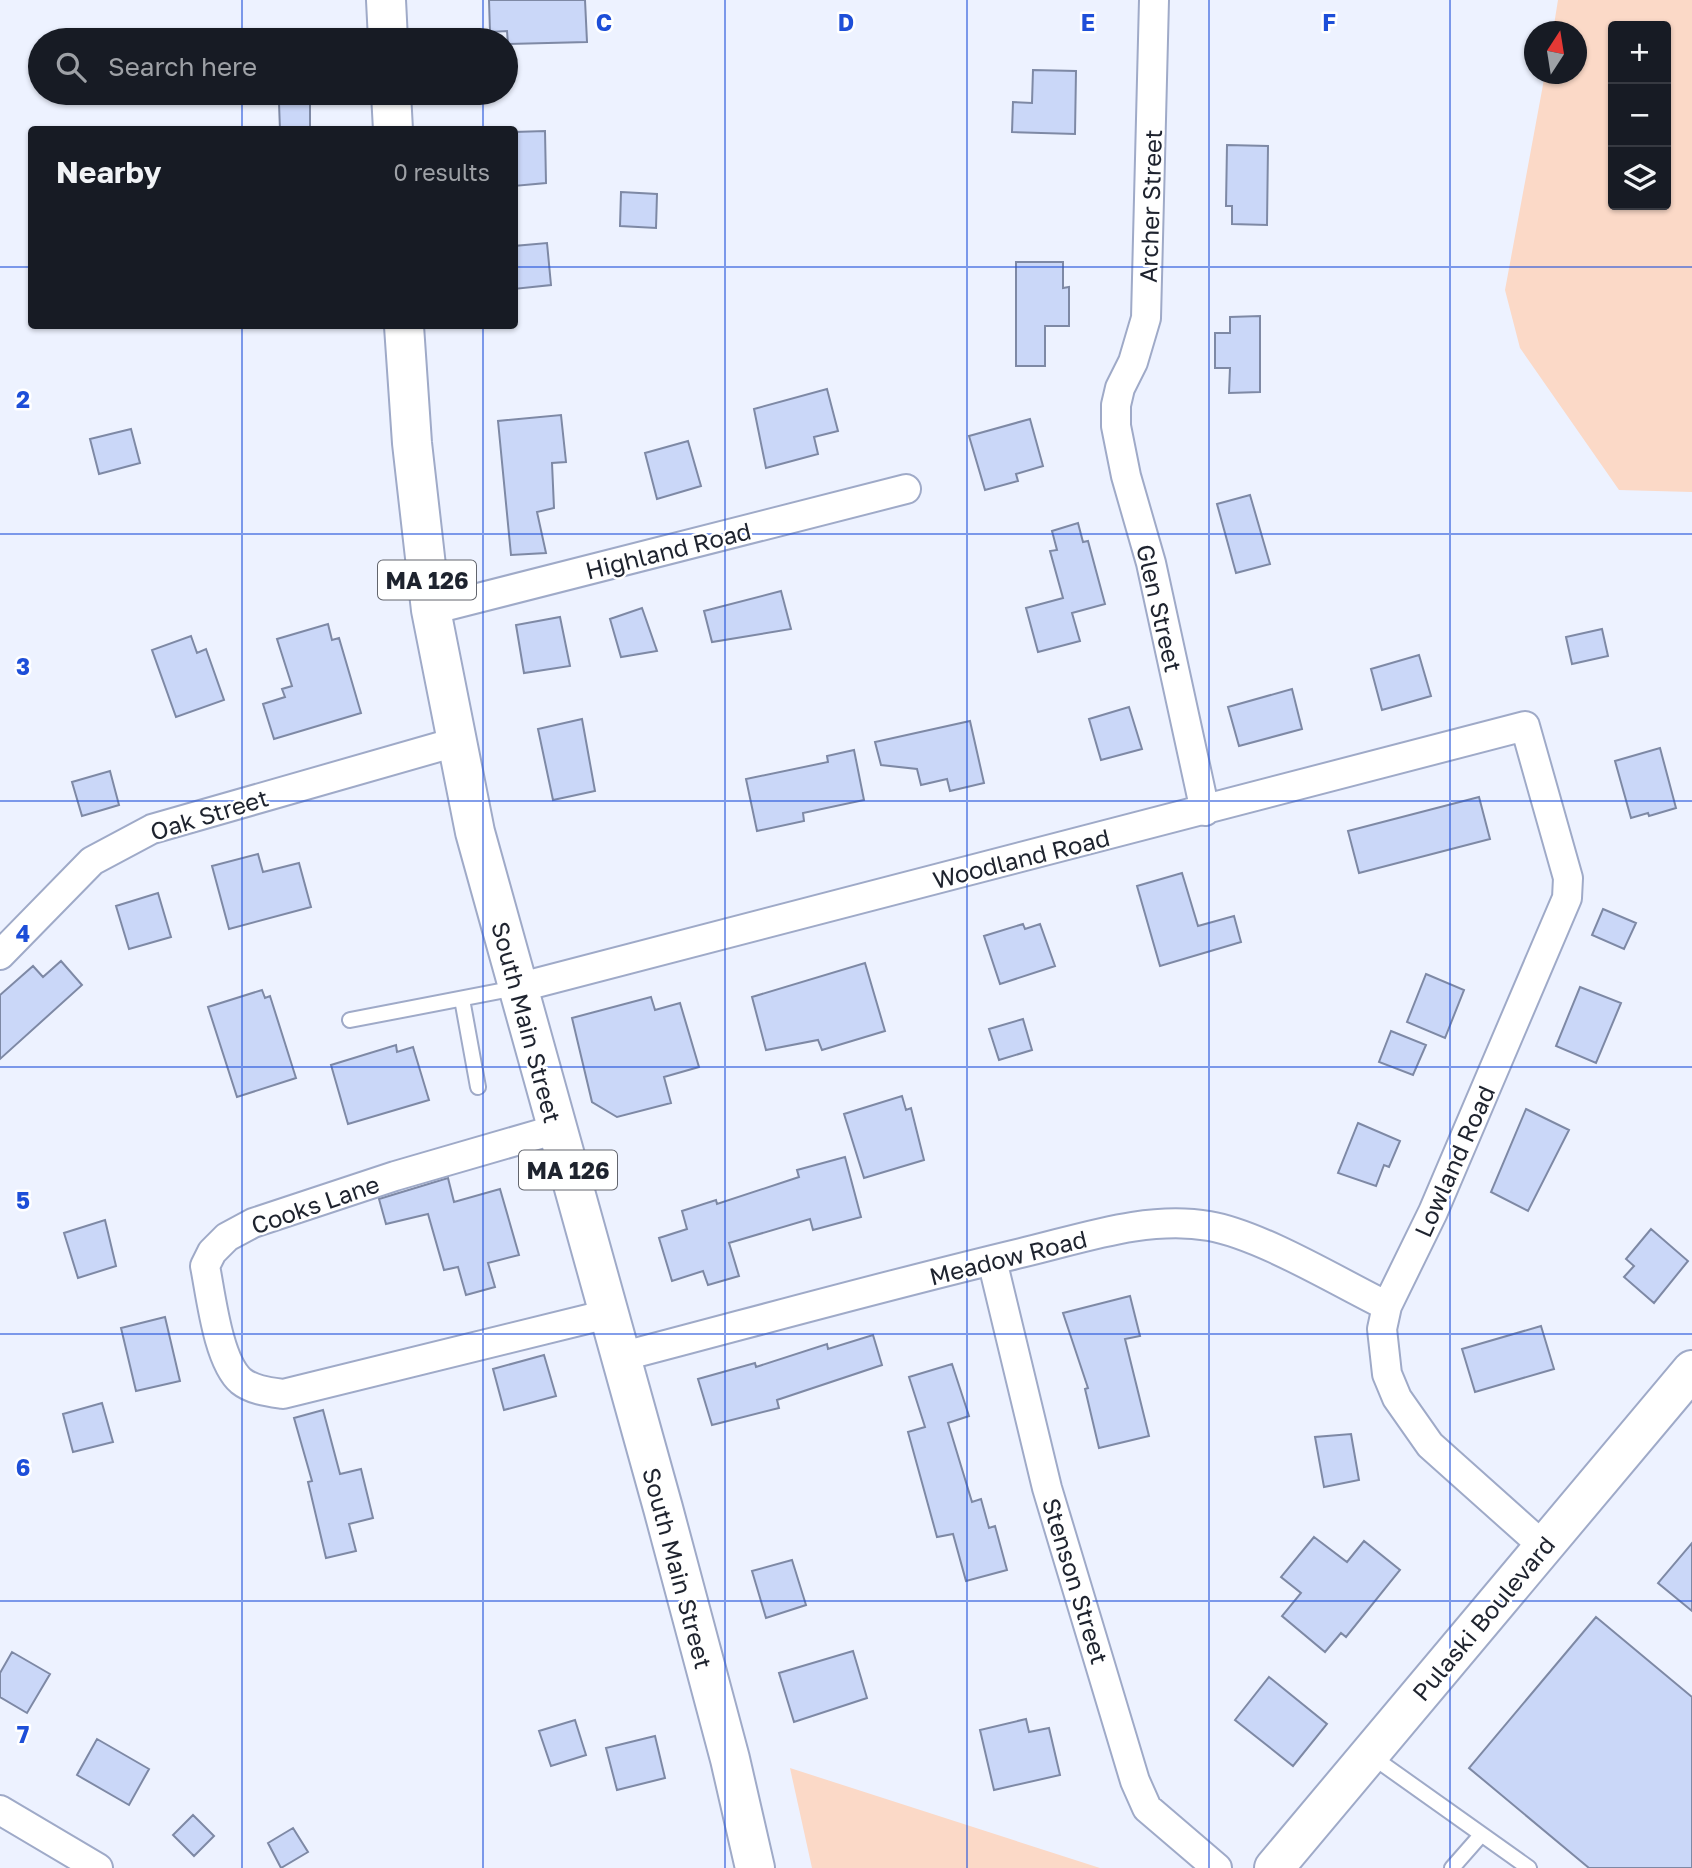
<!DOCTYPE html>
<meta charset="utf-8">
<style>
:root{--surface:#171b24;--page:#20242c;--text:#f1f3f6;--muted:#9ea1a6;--line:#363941}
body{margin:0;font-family:"Golos Text",sans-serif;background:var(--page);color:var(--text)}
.controls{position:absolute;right:21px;top:21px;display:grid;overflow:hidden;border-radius:7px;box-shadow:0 2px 5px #0004}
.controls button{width:63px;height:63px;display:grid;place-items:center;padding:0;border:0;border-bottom:2px solid var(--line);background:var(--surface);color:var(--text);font:35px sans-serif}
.compass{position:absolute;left:1524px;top:21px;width:63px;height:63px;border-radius:50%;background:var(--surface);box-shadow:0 2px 5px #0004;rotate:12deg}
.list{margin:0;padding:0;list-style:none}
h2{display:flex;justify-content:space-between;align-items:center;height:91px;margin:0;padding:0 28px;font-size:30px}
h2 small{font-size:23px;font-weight:400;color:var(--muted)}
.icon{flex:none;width:38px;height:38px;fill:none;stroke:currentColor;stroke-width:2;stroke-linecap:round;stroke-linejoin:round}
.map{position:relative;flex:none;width:1692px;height:1868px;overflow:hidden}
.search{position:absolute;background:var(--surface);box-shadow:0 2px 5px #0004;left:28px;top:28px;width:490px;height:77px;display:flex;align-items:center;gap:18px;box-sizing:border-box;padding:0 24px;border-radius:38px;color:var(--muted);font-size:26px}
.panel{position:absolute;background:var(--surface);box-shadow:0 2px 5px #0004;left:28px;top:126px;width:490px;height:203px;border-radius:7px}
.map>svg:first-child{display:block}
.green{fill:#fbd9c7;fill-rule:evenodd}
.building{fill:#cad7f8;stroke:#7e89a5;stroke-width:2}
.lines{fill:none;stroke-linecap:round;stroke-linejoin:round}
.lane-casing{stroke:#9faac8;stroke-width:18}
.street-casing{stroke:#9faac8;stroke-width:32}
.secondary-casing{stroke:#9faac8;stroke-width:42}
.primary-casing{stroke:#9faac8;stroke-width:42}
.lane{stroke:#fff;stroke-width:14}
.street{stroke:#fff;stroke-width:28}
.secondary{stroke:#fff;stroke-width:38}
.primary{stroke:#fff;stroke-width:38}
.grid{fill:none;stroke:#1d4ed8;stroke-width:2;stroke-opacity:0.55}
.labels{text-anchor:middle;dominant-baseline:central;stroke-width:5;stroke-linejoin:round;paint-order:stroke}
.shield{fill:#fff;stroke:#62656d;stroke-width:2}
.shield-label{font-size:23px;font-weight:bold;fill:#1e232e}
.street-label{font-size:24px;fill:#1e232e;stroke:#fff}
.grid-label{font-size:23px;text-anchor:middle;font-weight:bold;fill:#1d4ed8;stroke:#fff;stroke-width:5;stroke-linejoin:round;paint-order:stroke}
</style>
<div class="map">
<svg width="1692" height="1868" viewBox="0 0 1692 1868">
<rect width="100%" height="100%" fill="#edf2ff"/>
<!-- green -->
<path class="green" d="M1558 0H1692V492L1619 490 1520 348 1505 290 1545 74H1576V32L1553 31ZM1613 26H1666V205H1613Z
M790 1768 1100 1868H812Z"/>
<!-- building -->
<path class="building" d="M489 0H585L587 42 508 44 507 31 490 32Z
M1033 70 1076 71 1075 134 1012 132 1013 102 1032 103Z
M310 102V130H280L279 103Z
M545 131 546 183 514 186V132Z
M1227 145 1268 146 1267 225 1232 224V206H1226Z
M621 192 657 194 656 228 620 226Z
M547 243 551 285 514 289V246Z
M1016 262H1063V288L1069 287V326H1045V366H1016Z
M1260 316V392L1229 393 1230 368H1215V333H1230V317Z
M827 389 838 431 814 437 818 454 766 468 754 409Z
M561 415 566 462 552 463 554 508 537 512 546 553 511 555 498 421Z
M1030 419 1043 466 1016 474 1018 481 985 490 969 436Z
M131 429 140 463 99 474 90 439Z
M688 441 701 486 657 499 645 453Z
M1250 495 1270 564 1236 573 1217 504Z
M1078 523 1083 542 1088 541 1105 604 1072 613 1080 641 1038 652 1026 608 1063 598 1050 551 1057 550 1052 531Z
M781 591 791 629 712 642 704 611Z
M642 608 657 651 621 657 610 619Z
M560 617 570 666 524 673 516 625Z
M328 624 332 640 339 638 361 713 274 739 263 704 285 697 282 689 292 686 277 639Z
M1602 629 1608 656 1572 664 1566 637Z
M191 636 197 653 206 649 224 700 176 717 152 650Z
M1419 655 1431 696 1382 710 1371 669Z
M1292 689 1302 729 1239 746 1228 707Z
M1129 707 1142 749 1101 760 1089 719Z
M582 719 595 791 553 800 538 729Z
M970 721 984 783 950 791 947 779 921 785 917 769 881 765 875 742Z
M1660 748 1676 808 1649 816 1648 813 1631 818 1615 761Z
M854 750 864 800 803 813 804 821 757 831 746 779 828 762 827 756Z
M110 771 119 805 82 816 72 782Z
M1479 797 1490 839 1359 873 1348 831Z
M258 854 263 872 299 863 311 907 229 929 212 866Z
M1182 873 1198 926 1234 916 1241 942 1160 966 1137 886Z
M158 893 171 937 129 949 116 906Z
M1603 909 1636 923 1624 949 1592 935Z
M1023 924 1025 929 1040 924 1055 966 1000 984 984 936Z
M61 961 82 985 0 1059V995L33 966 43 977Z
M865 963 885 1031 822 1050 818 1040 766 1050 752 997Z
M1426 974 1464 990 1445 1038 1407 1022Z
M1580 987 1621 1003 1596 1063 1556 1046Z
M262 990 265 998 270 996 296 1078 237 1097 208 1007Z
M651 997 655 1010 680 1003 699 1067 664 1077 671 1103 617 1117 592 1102 572 1018Z
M1023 1019 1032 1050 999 1060 989 1029Z
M1391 1031 1426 1045 1413 1075 1379 1062Z
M396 1045 397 1052 413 1047 429 1100 348 1124 331 1065Z
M902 1096 906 1110 911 1108 924 1160 864 1178 844 1114Z
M1526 1109 1569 1130 1528 1211 1491 1192Z
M1358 1123 1400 1141 1389 1167 1384 1165 1376 1186 1338 1173Z
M845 1157 861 1217 813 1230 810 1219 729 1243 739 1276 708 1285 703 1271 672 1281 659 1238 687 1229 682 1211 716 1200 717 1204 799 1177 797 1170Z
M448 1178 454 1202 500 1189 519 1255 488 1263 495 1287 466 1295 458 1267 444 1270 428 1214 386 1224 379 1199Z
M105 1220 116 1266 78 1278 64 1233Z
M1651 1229 1688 1261 1654 1303 1624 1277 1634 1266 1626 1259Z
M1130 1296 1140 1336 1125 1339 1149 1436 1099 1448 1085 1389 1088 1388 1063 1313Z
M165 1317 180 1381 136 1391 121 1328Z
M1541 1326 1554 1369 1475 1392 1462 1349Z
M873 1335 882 1365 777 1400 779 1408 712 1425 698 1379 755 1363 756 1367 827 1344 828 1349Z
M544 1355 556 1396 504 1410 493 1369Z
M952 1364 969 1416 948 1423 972 1502 981 1499 989 1528 995 1526 1007 1570 966 1581 953 1534 937 1537 908 1432 925 1427 909 1377Z
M102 1403 113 1442 73 1452 63 1414Z
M323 1410 340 1474 361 1469 373 1518 349 1524 356 1551 326 1558 308 1482 312 1481 294 1418Z
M1351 1434 1359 1480 1324 1487 1315 1437Z
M1314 1537 1347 1562 1364 1541 1400 1570 1346 1637 1341 1633 1325 1652 1282 1616 1301 1593 1281 1577Z
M1692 1543V1611L1658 1583Z
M792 1560 806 1605 766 1618 752 1571Z
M1596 1617 1692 1697V1868H1589L1469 1768Z
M853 1651 867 1698 794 1722 779 1673Z
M12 1652 50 1674 27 1713 0 1697V1673Z
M1269 1677 1327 1724 1293 1766 1235 1720Z
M1026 1719 1029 1732 1049 1728 1060 1775 994 1790 980 1730Z
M575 1720 586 1755 551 1766 539 1731Z
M655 1736 665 1778 617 1790 606 1748Z
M97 1739 149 1769 129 1805 77 1775Z
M193 1815 214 1836 194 1856 173 1835Z
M293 1828 308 1852 281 1868 268 1843Z"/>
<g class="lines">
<!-- lane casing -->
<g class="lane-casing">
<path id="lane" d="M462 999 478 1087
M350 1020 516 988
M1370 1755 1529 1868
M1452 1868 1481 1835"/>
</g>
<!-- street casing -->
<g class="street-casing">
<path id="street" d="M1154 0 1146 318 1133 362 1120 388 1116 405V426L1126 476 1151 563 1205 811
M431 610 906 489
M0 955 92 861 152 829 456 742
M517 988 1525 726 1568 878 1567 898 1433 1212 1387 1306 1382 1329 1387 1374 1397 1398 1430 1445 1543 1546
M557 1129 395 1176 253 1223 227 1237 212 1252 205 1266C211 1296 218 1361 241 1381 252 1390 269 1392 283 1394L608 1314
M992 1260 1047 1488 1135 1781 1147 1808 1217 1868
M620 1357C754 1322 887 1285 1021 1253 1081 1239 1147 1215 1209 1226 1261 1235 1338 1282 1387 1306
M0 1810 98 1868"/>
</g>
<!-- secondary casing -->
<g class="secondary-casing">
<path id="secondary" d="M1274 1868 1692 1370"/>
</g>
<!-- primary casing -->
<g class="primary-casing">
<path id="primary" d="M386 0 388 40
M391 93 393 130
M404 326 412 443 431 610 475 832 663 1508 730 1759 755 1868"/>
</g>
<!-- lane -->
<use href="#lane" class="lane"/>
<!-- street -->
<use href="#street" class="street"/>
<!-- secondary -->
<use href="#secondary" class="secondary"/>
<!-- primary -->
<use href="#primary" class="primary"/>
</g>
<!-- grid -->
<path class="grid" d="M242 0V40M483 0V40M725 0V1868M967 0V1868M1209 0V1868M1450 0V1868M242 93V130M483 93V130M0 267H32M514 267H1692M242 326V1868M483 326V1868M0 534H1692M0 801H1692M0 1067H1692M0 1334H1692M0 1601H1692"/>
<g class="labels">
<!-- shield labels -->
<g class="shield">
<rect x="378" y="560.5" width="98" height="39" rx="5"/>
<rect x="519" y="1150.5" width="98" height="39" rx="5"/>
</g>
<g class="shield-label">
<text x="427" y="580">MA 126</text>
<text x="568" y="1170">MA 126</text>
</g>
<!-- street labels -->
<g class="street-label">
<text transform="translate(1150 206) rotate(-88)">Archer Street</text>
<text transform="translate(668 550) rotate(-14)">Highland Road</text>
<text transform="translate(1160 608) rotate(77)">Glen Street</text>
<text transform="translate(209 814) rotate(-17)">Oak Street</text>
<text transform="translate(1021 858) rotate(-14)">Woodland Road</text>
<text transform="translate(527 1022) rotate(75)">South Main Street</text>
<text transform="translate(1454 1161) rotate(-66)">Lowland Road</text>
<text transform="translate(315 1204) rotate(-19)">Cooks Lane</text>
<text transform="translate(1008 1257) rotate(-14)">Meadow Road</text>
<text transform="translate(678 1568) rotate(75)">South Main Street</text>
<text transform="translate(1076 1581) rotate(73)">Stenson Street</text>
<text transform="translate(1483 1618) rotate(-50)">Pulaski Boulevard</text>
</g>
</g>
<g class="grid-label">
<text x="604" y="31">C</text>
<text x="846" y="31">D</text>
<text x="1088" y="31">E</text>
<text x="1329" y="31">F</text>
<text x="23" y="408">2</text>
<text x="23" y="675">3</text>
<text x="23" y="942">4</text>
<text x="23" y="1209">5</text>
<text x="23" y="1476">6</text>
<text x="23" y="1743">7</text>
</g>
</svg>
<div class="controls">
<button>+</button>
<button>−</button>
<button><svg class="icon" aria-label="layers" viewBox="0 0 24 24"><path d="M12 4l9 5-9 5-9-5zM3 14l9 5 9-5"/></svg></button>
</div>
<svg class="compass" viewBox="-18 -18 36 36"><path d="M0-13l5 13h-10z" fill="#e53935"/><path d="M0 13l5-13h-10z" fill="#9ea1a6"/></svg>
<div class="search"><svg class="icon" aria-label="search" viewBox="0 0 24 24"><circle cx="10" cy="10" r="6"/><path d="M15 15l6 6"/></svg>Search here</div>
<section class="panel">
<h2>Nearby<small>0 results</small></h2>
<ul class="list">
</ul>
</section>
</div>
